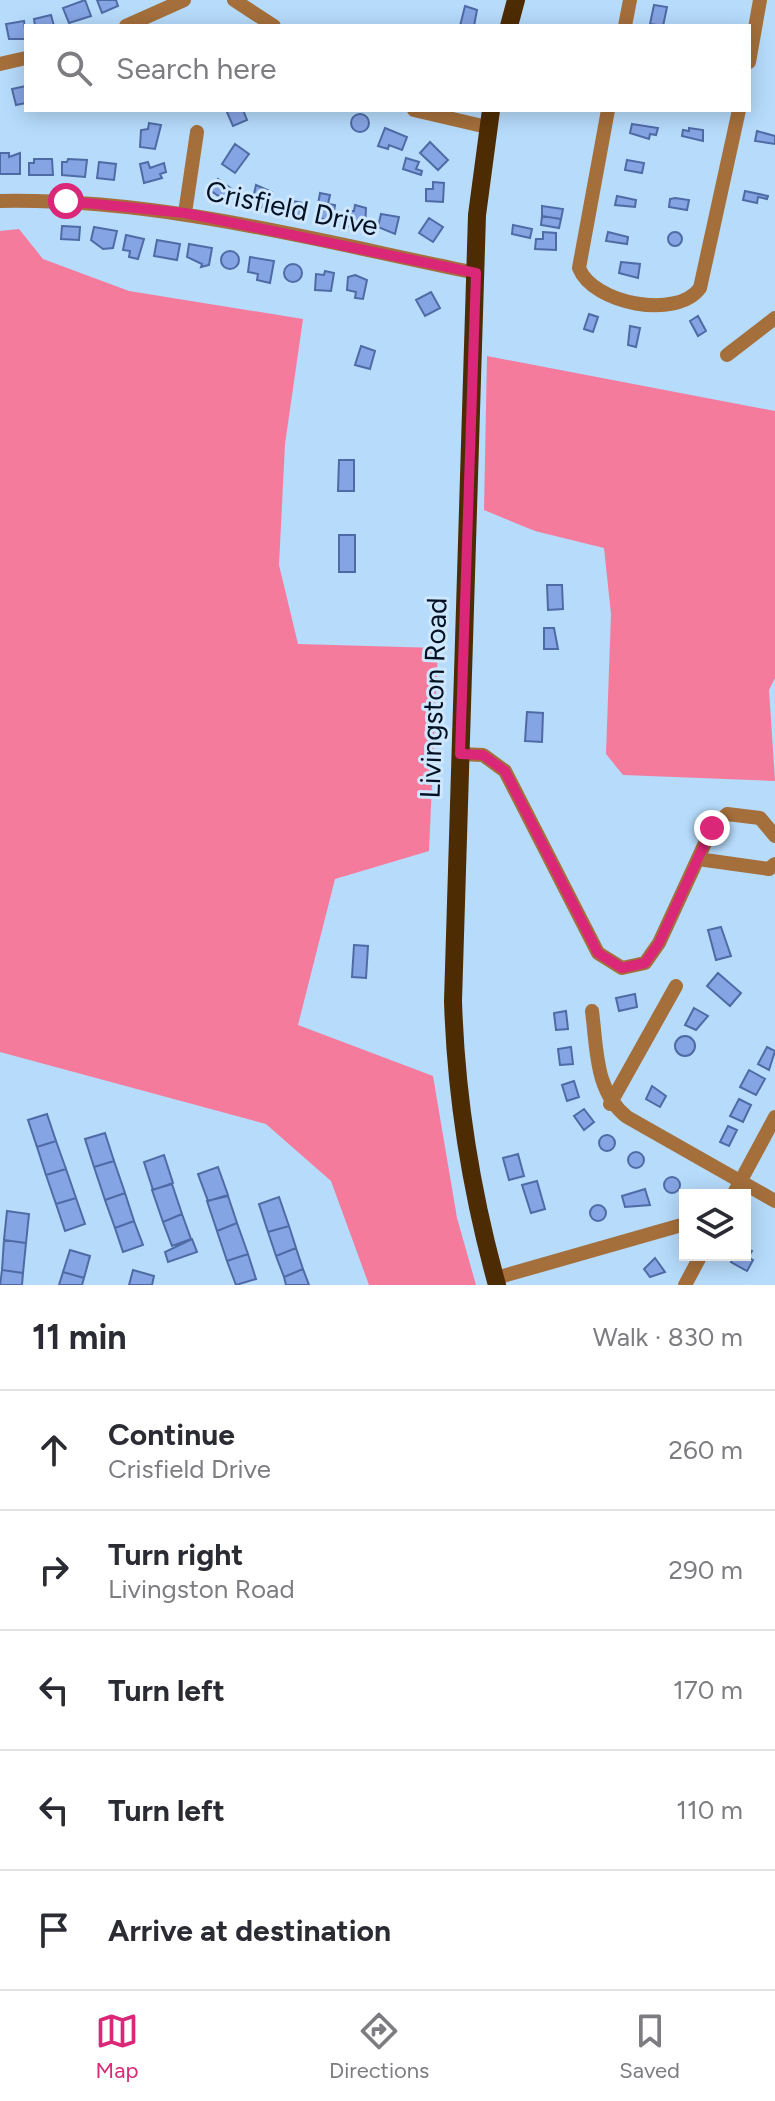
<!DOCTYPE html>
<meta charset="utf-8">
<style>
:root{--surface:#fff;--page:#f2f2f3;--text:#2b2b33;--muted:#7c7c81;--line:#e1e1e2;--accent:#db2777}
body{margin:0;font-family:Figtree,sans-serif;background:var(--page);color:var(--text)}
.controls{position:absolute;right:24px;bottom:24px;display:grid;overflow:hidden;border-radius:0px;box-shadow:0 4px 20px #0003}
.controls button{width:72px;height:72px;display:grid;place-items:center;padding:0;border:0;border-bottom:2px solid var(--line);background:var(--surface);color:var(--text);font:40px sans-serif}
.stop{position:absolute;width:24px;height:24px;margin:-18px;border:6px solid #db2777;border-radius:50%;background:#fff}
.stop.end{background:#db2777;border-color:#fff;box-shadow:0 2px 8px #0008}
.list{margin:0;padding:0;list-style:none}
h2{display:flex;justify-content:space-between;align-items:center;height:104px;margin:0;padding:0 32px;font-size:34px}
h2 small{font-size:26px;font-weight:400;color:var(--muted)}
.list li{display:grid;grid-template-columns:52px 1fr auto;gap:24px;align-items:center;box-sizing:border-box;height:120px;padding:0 32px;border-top:2px solid var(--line)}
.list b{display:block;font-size:30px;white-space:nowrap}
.list p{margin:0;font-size:26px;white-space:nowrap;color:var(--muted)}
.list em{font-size:26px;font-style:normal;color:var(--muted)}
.icon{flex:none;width:44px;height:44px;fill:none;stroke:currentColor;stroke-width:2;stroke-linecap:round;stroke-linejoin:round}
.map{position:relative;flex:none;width:775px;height:1285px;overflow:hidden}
.search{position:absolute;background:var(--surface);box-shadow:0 4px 20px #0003;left:24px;right:24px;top:24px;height:88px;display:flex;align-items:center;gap:20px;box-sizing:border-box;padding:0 28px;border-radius:0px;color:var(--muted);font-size:30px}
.sheet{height:704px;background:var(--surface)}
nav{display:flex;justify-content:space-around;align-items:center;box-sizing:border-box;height:112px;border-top:2px solid var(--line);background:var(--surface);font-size:22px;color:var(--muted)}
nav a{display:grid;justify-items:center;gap:4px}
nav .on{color:var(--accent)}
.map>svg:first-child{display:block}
.forest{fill:#f47b9c}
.building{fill:#85a4e3;stroke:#4f6ba5;stroke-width:2}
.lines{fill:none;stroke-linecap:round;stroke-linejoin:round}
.minor{stroke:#a46f3b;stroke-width:14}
.major{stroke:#4e2c03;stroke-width:18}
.route{stroke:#db2777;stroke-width:10}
.labels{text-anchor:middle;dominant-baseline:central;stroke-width:6;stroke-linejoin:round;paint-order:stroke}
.street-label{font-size:28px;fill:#001123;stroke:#cee7fc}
</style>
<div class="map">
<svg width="775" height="1285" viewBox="0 0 775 1285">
<rect width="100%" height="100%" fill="#b6dbfb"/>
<!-- forest -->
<path class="forest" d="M19 229 43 259 129 291 303 319 285 444 279 565 298 644 438 648 429 851 335 879 298 1025 433 1076 457 1218 476 1285H369L331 1181 266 1124 0 1052V231Z
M487 356 775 411V678L769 690 775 781 623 775 606 754 611 614 604 548 535 531 484 510Z"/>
<!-- building -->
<path class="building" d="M85 0 91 16 69 23 63 8Z
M97 0H116L118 6 102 13Z
M654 5 667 7 663 26 650 24Z
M465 6 477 10 474 26H460Z
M51 15 54 26H35L34 19Z
M24 21 26 39H9L6 24Z
M26 86V103L16 105 12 89Z
M226 110H243L247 120 233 126Z
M351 123a9 9 0 1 1 18 0a9 9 0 1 1-18 0Z
M149 123 161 125 155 149 140 147 141 130 148 129Z
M632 124 658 128 656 135 650 134 649 139 630 133Z
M385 128 407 137 402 150 389 145 388 149 378 146Z
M689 128 703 130V141L682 136 683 130 689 131Z
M757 131 775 136V144L755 141Z
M430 142 448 160 438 170 420 153Z
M235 144 249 154 235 173 222 164Z
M0 153H9V157L20 153V174H0Z
M406 158 419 162 416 169 422 171 421 175 403 169Z
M34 159H52L53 175H29V163H34Z
M68 159 87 160 85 177 62 175V162H67Z
M627 160 644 163 642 173 625 170Z
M99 162 116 164 114 180 97 178Z
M148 162 150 168 164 163 166 172 160 174 162 178 144 183 140 164Z
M218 179 233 190 226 201 211 191Z
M433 182 444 183 443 202 426 201V189H433Z
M256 185 272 192 268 210 252 203Z
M745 191 768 196 767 199 758 197 757 203 743 200Z
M320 193 330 195 328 204 335 205 332 223 316 216Z
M617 196 636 200 635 207 615 205Z
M675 198 689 200 687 210 669 207 670 199Z
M287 200 304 203 302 216 284 212Z
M355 205 366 208 365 229 347 226 350 211H354Z
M542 206 563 209 561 219 542 216Z
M381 214 399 217 395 234 378 227Z
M542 216 561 219 559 228 541 225Z
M429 218 443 227 433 242 419 233Z
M513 225 532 229 530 238 512 234Z
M62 226 80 227 79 240 61 239Z
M94 227 117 231 113 248 103 249 91 240Z
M668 239a7 7 0 1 1 14 0a7 7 0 1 1-14 0Z
M543 232 556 233V250L535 249 536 239H543Z
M608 232 628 237 627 244 606 241Z
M126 235 144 239 138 259 129 257 130 251 123 250Z
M157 240 180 244 177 260 154 256Z
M189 244 212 248 209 265 201 267 202 264 187 257Z
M221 260a9 9 0 1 1 18 0a9 9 0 1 1-18 0Z
M250 257 274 261 270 283 257 280 258 274 248 272Z
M621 262 640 264 638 278 619 273Z
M284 273a9 9 0 1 1 18 0a9 9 0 1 1-18 0Z
M325 271 334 273 331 291 315 290 316 274 324 275Z
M355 275 367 280 363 299 355 298 356 292 347 290 348 277Z
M431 292 440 308 425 316 416 300Z
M589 314 598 317 593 332 584 329Z
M698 316 706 331 698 336 690 321Z
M630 326 640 328 636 347 628 345Z
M361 346 375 351 370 369 355 365Z
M339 460H354V491H338Z
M339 535H355V572H339Z
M547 585H562L563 609 548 610Z
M544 628H554L558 649H544Z
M527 712 543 713 542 742 525 741Z
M721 927 731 956 716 960 708 930Z
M354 945 368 946 366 978 352 977Z
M718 973 741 993 730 1006 707 986Z
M635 994 637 1007 619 1011 616 998Z
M694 1008 708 1016 696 1030 685 1025Z
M566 1011 568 1029 556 1030 554 1013Z
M675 1046a10 10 0 1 1 20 0a10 10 0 1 1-20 0Z
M571 1047 573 1064 560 1065 558 1049Z
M767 1047 775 1051 769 1070 758 1064Z
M749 1070 765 1079 756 1095 740 1087Z
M574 1081 579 1097 567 1101 562 1085Z
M652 1086 666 1096 660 1107 646 1099Z
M739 1099 751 1105 743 1122 730 1116Z
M584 1109 594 1122 584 1130 574 1116Z
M47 1114 56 1141 37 1147 28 1120Z
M728 1126 737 1130 729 1146 720 1142Z
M105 1133 114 1161 94 1167 85 1139Z
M599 1143a8 8 0 1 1 16 0a8 8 0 1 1-16 0Z
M56 1141 66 1169 46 1175 37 1147Z
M628 1160a8 8 0 1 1 16 0a8 8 0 1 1-16 0Z
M518 1154 524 1176 509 1180 503 1158Z
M164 1155 173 1183 153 1190 144 1162Z
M114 1161 125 1193 105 1200 94 1167Z
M218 1167 228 1195 208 1201 198 1174Z
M66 1169 76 1198 56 1204 46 1175Z
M664 1185a8 8 0 1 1 16 0a8 8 0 1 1-16 0Z
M537 1181 545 1209 531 1213 522 1185Z
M172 1184 182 1214 163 1222 152 1190Z
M645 1189 650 1205 625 1207 622 1196Z
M125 1193 134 1221 115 1228 105 1200Z
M228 1196 237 1223 217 1231 207 1201Z
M279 1197 289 1226 268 1232 259 1204Z
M76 1198 85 1224 65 1231 56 1204Z
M590 1213a8 8 0 1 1 16 0a8 8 0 1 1-16 0Z
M7 1211 29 1214 26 1243 4 1240Z
M182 1214 191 1239 172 1246 163 1222Z
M134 1221 143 1245 123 1252 115 1228Z
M237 1223 248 1254 227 1261 217 1231Z
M289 1226 296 1248 276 1256 268 1232Z
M192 1239 197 1252 168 1262 165 1252Z
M4 1240 26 1243 23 1273 2 1270Z
M745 1247 752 1251 748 1257 753 1260 747 1271 731 1262 735 1255H745Z
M296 1248 303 1269 284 1277 276 1256Z
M70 1250 90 1256 84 1278 63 1272Z
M248 1254 256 1279 236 1285 227 1261Z
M655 1258 665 1272 650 1277 644 1269Z
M303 1269 309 1285H286L284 1277Z
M2 1270 23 1273 22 1285H0Z
M133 1270 154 1276 152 1285H129Z
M63 1272 84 1278 82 1285H59Z"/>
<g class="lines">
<!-- minor -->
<path class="minor" d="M234 0 274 26
M126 26 184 0
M625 26 630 0
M749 62 760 0
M0 64 26 58
M414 110 487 127
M608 110 579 268C593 304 677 320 700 288L739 110
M0 201C162 198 318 241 476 273
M185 213 197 132
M727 355 775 318
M460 754 483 755 505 771 598 953 622 968 645 963 659 943 712 828 727 814 760 818 775 836
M698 859 769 869 775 864
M592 1011C597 1049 595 1092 627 1117L775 1201
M610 1104 676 986
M733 1195 775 1117
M496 1278 685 1224
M685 1285 701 1255"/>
<!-- major -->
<path class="major" d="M509 26 516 0
M491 110 477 215 453 1001C456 1099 471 1191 497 1285"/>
</g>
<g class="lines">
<!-- route -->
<path class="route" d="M66 201 185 213 476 273 460 754 483 755 505 771 598 953 622 968 645 963 659 943 712 828"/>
</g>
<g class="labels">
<!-- street labels -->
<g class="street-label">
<text transform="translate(292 208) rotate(12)">Crisfield Drive</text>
<text transform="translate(433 698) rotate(-88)">Livingston Road</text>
</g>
</g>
</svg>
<div class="controls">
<button><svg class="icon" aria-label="layers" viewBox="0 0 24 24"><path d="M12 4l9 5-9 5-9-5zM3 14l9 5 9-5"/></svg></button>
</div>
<div class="stop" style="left:66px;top:201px"></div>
<div class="stop end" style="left:712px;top:828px"></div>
<div class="search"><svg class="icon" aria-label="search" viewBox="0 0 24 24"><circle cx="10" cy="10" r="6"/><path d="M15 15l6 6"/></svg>Search here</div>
</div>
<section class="sheet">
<h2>11 min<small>Walk · 830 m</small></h2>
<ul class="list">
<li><svg class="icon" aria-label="ahead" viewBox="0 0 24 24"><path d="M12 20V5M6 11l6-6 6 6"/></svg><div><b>Continue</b><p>Crisfield Drive</p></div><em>260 m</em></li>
<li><svg class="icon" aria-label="right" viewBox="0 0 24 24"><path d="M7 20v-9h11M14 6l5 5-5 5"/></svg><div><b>Turn right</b><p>Livingston Road</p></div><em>290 m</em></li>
<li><svg class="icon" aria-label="left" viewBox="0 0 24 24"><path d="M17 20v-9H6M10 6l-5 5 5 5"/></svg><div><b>Turn left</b></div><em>170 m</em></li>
<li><svg class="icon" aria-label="left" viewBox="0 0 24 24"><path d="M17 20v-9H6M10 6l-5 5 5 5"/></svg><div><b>Turn left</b></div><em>110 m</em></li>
<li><svg class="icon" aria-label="arrive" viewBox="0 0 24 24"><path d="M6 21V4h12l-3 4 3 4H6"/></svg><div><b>Arrive at destination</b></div></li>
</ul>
</section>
<nav>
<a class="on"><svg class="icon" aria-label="map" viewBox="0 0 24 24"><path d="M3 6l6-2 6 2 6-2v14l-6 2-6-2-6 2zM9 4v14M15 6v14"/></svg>Map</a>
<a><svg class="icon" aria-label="directions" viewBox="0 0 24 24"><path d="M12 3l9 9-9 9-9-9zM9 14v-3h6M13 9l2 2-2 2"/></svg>Directions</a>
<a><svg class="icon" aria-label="saved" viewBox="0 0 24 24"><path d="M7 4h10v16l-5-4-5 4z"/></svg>Saved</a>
</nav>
